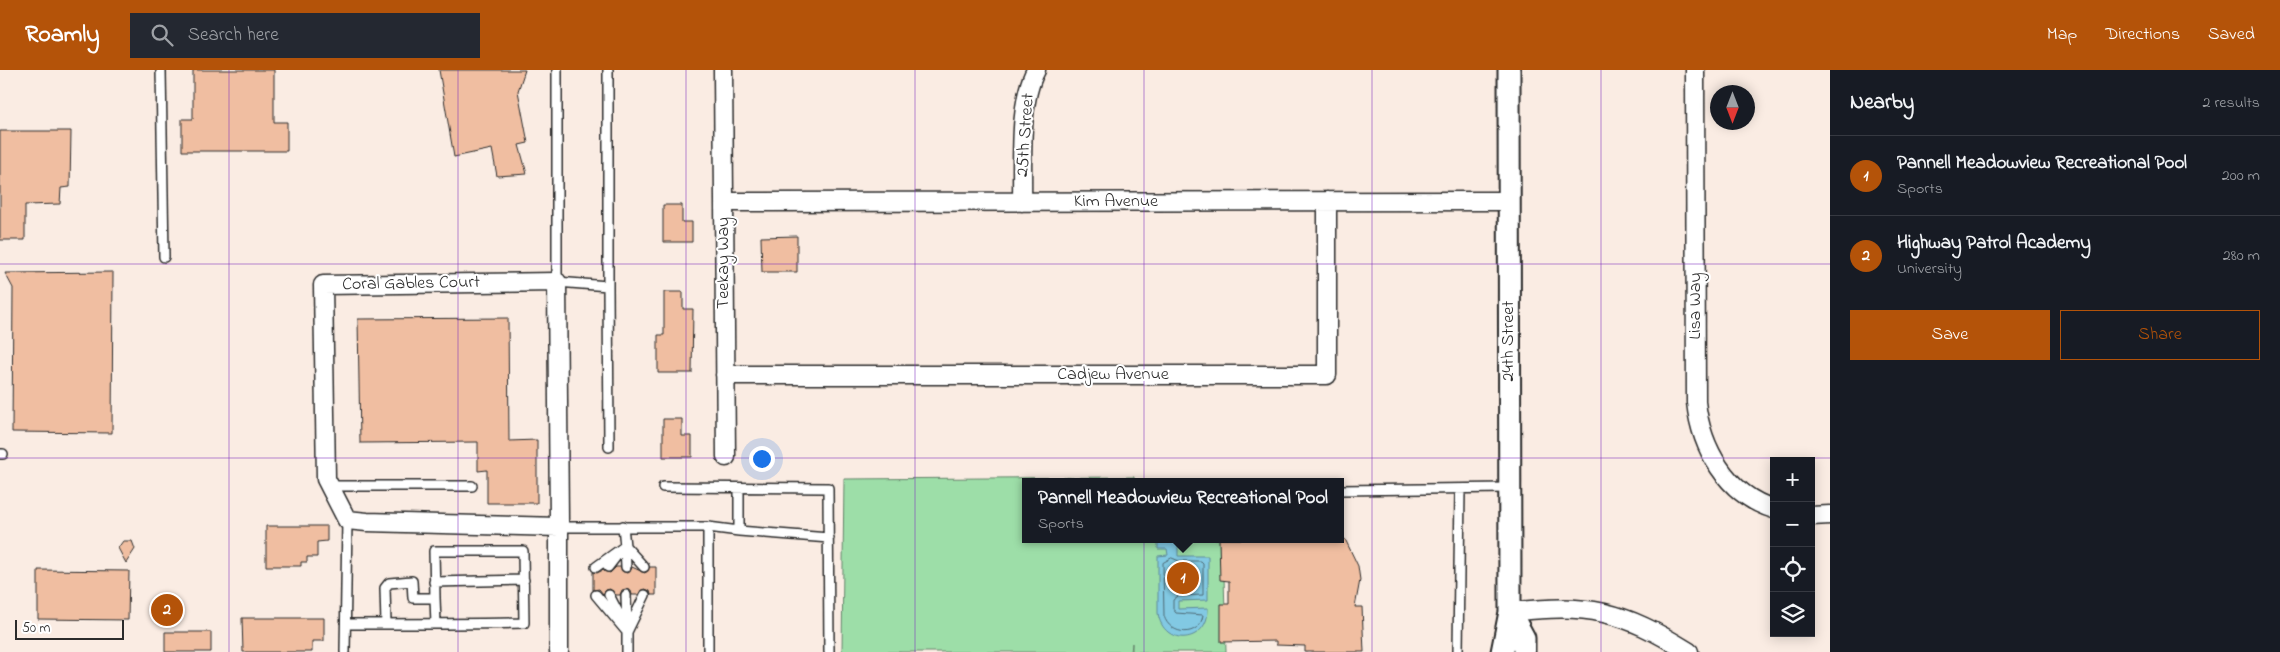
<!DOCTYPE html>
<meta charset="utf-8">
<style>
:root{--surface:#171b24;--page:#242831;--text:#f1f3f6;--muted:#9ea1a6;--line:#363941;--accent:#b45309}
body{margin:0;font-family:"Indie Flower",sans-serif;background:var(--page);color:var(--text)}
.controls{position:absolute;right:15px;bottom:15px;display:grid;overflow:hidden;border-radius:0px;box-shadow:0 2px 12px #0003}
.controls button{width:45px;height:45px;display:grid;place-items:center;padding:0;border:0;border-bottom:1px solid var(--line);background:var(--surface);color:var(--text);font:25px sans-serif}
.compass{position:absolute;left:1710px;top:15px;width:45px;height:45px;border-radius:50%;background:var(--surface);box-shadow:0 2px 12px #0003;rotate:180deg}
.scale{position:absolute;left:15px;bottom:12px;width:109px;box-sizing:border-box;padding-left:5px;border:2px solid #2b2b2b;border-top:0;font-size:14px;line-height:18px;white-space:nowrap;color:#2b2b2b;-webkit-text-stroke:4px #fff;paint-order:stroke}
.you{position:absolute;left:761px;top:388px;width:18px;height:18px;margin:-12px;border:4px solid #fff;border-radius:50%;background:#1a73e8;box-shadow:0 0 0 8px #1a73e833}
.badge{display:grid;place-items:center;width:32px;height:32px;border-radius:50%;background:var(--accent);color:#fff;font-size:16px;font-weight:700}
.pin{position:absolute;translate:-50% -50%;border:2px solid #fff;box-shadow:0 1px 5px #0006}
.popup{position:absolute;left:1022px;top:408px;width:322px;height:65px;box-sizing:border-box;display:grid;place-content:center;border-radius:0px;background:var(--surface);filter:drop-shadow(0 1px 4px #0005);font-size:16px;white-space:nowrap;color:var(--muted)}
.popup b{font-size:19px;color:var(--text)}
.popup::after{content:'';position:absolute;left:50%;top:100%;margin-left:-10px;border:10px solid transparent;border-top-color:var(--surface)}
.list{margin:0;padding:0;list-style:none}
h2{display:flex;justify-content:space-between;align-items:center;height:65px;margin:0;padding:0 20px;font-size:21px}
h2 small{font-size:16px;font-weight:400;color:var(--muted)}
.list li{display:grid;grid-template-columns:32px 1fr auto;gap:15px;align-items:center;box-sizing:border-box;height:80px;padding:0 20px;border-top:1px solid var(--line)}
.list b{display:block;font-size:19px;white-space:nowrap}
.list p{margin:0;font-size:16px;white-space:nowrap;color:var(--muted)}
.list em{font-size:16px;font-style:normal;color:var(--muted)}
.actions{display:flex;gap:10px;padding:15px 20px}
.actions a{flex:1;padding:11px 0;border:1px solid var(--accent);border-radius:0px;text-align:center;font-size:18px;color:var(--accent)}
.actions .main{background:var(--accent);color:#fff}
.icon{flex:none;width:28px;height:28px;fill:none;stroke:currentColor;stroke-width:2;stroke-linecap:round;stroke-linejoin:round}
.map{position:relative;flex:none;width:1830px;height:582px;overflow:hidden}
header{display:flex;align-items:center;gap:30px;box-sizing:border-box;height:70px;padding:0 25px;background:var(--accent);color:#fff}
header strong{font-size:24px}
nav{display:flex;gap:28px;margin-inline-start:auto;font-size:18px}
.search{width:350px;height:45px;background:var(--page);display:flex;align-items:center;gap:12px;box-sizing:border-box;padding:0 18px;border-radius:0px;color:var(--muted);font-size:19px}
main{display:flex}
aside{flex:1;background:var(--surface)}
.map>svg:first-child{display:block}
.green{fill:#9ddea8;stroke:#64846a}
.water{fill:#82c9e3;stroke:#5f8a99}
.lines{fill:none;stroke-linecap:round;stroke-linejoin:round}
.shore{stroke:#4e6a75;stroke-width:1}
.building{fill:#f0bea1;stroke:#2b2b2b}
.service-casing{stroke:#2b2b2b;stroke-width:12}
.minor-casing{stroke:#2b2b2b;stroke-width:21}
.tertiary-casing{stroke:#2b2b2b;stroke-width:25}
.service{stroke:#fff;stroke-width:9}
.minor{stroke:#fff;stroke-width:18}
.tertiary{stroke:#fff;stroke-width:21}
.grid{fill:none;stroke:#7b2cbf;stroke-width:1;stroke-opacity:0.55}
.labels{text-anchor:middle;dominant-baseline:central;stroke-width:4;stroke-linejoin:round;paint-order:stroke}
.street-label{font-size:18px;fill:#2b2b2b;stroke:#fff}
</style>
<header>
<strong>Roamly</strong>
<div class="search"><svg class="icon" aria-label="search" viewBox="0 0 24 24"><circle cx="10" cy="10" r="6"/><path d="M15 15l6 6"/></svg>Search here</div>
<nav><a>Map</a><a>Directions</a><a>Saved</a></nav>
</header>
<main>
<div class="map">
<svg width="1830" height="582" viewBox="0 0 1830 582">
<rect width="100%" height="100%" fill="#faece3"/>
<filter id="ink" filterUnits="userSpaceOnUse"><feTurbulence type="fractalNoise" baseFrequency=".02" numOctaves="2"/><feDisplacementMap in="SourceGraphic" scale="10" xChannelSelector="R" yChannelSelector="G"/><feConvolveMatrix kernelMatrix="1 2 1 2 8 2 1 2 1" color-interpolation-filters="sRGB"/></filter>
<g filter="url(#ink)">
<!-- green -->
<path class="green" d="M1134 407V412H1026V469H1223L1226 582H1132V573L1131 582H842L844 409Z"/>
<!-- water -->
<path class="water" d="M1158 469H1178V486H1208V530L1178 531V539L1208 538C1209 574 1163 578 1158 543V486L1168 485 1167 479H1158Z"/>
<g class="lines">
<!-- shore -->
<path class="shore" d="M1172 488 1179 491H1201L1203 493V525L1178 526 1173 530V539L1176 543 1203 545C1200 568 1170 566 1164 546L1163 493Z
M1171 496 1196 498V518L1170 520Z"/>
</g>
<!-- building -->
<path class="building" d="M193 0H274V52H287V81H182V49H193Z
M439 0H525L518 21 528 73 519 75 527 104 497 106 492 79 454 87Z
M0 61H71L70 117 61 118 60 134 25 135V170H0Z
M663 135H682V152H692V172H663Z
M797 166V202H762L761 167Z
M113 202 112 363 12 362 13 218 5 203Z
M664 222H683V239H693L692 303H658V265H664Z
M508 248 509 371 537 370V433H487V400L478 401V372L360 373 358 249Z
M663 349H682V366H692V387H663Z
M266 456H327V471L317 472V487H307V492H301V496H266Z
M1219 469H1345L1358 496 1360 510 1355 537H1362L1364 582H1305V576L1276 575V571L1221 572V534H1229V511L1220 510Z
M123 471H132L135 479 126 493 118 478Z
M616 497H620L626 503 630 502 632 497 645 503 650 497H656V525H651L650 521 645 519 641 520 638 525H632L631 521 626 519 622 520 620 525H616L610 519 606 520 603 524 599 519 593 520V502L597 503 603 500 610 503Z
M38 500 129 501 128 550 38 549Z
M242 548H324V571H312V582H243Z
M165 562H211V582H165Z"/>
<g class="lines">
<!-- service casing -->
<g class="service-casing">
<path id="service" d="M161 0 164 187
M557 0V212L608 216V0
M608 216 609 377
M0 384H3
M329 416H472
M663 417 828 418 829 582
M739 418V461L829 468
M1340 420 1509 418
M623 456 625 476 644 497
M559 457H708L739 461
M708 457V582
M625 476 626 497
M596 497 625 476
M608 497 618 484
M434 512 524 510
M596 525 627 562
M609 525 621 548
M626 525 627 559
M435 528 436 554
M346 554C405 554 464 554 524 553L523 481H434L435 528H413L412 511 389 513 385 518 386 554
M345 582 347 450
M627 582V562L645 525
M1458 582 1460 419"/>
</g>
<!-- minor casing -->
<g class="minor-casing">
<path id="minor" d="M723 0 726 387
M1695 0 1696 332C1701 378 1727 425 1774 439
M724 132 1509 131
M1022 132C1023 94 1018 33 1036 0
M725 305H1327V131
M1811 446 1830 445
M1510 542C1588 533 1622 540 1689 582
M559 582V452L557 212 323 215 326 409 347 450 367 452 559 457"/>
</g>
<!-- tertiary casing -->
<g class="tertiary-casing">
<path id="tertiary" d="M1510 542 1524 568V582
M1502 582 1510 542 1509 0"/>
</g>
<!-- service -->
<use href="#service" class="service"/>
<!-- minor -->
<use href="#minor" class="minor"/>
<!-- tertiary -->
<use href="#tertiary" class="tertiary"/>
</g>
</g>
<!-- grid -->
<path class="grid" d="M229 0V582M458 0V582M686 0V582M915 0V582M1144 0V582M1372 0V582M1601 0V582M0 194H1830M0 388H1830"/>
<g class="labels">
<!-- street labels -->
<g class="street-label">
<text transform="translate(1026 65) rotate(-86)">25th Street</text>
<text x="1116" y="132">Kim Avenue</text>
<text transform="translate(724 193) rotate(-90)">Teekay Way</text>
<text transform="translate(411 214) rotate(-1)">Coral Gables Court</text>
<text transform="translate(1696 236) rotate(-90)">Lisa Way</text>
<text transform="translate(1509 271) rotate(-90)">24th Street</text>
<text x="1113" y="305">Cadjew Avenue</text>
</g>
</g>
</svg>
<div class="controls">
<button>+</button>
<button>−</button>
<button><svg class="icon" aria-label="locate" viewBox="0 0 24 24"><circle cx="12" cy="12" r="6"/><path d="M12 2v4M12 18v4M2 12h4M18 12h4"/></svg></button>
<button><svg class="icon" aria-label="layers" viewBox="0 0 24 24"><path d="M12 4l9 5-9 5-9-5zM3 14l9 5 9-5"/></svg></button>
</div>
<svg class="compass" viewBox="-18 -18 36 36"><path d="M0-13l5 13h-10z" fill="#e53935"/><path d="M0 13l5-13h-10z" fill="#9ea1a6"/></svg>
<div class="scale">50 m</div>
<div class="you"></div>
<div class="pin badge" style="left:1183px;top:508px">1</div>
<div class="popup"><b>Pannell Meadowview Recreational Pool</b>Sports</div>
<div class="pin badge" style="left:167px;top:540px">2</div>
</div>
<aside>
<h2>Nearby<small>2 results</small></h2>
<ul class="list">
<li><span class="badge">1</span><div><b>Pannell Meadowview Recreational Pool</b><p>Sports</p></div><em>200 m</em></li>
<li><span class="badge">2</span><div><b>Highway Patrol Academy</b><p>University</p></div><em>280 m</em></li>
</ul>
<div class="actions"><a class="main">Save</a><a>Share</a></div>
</aside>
</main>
